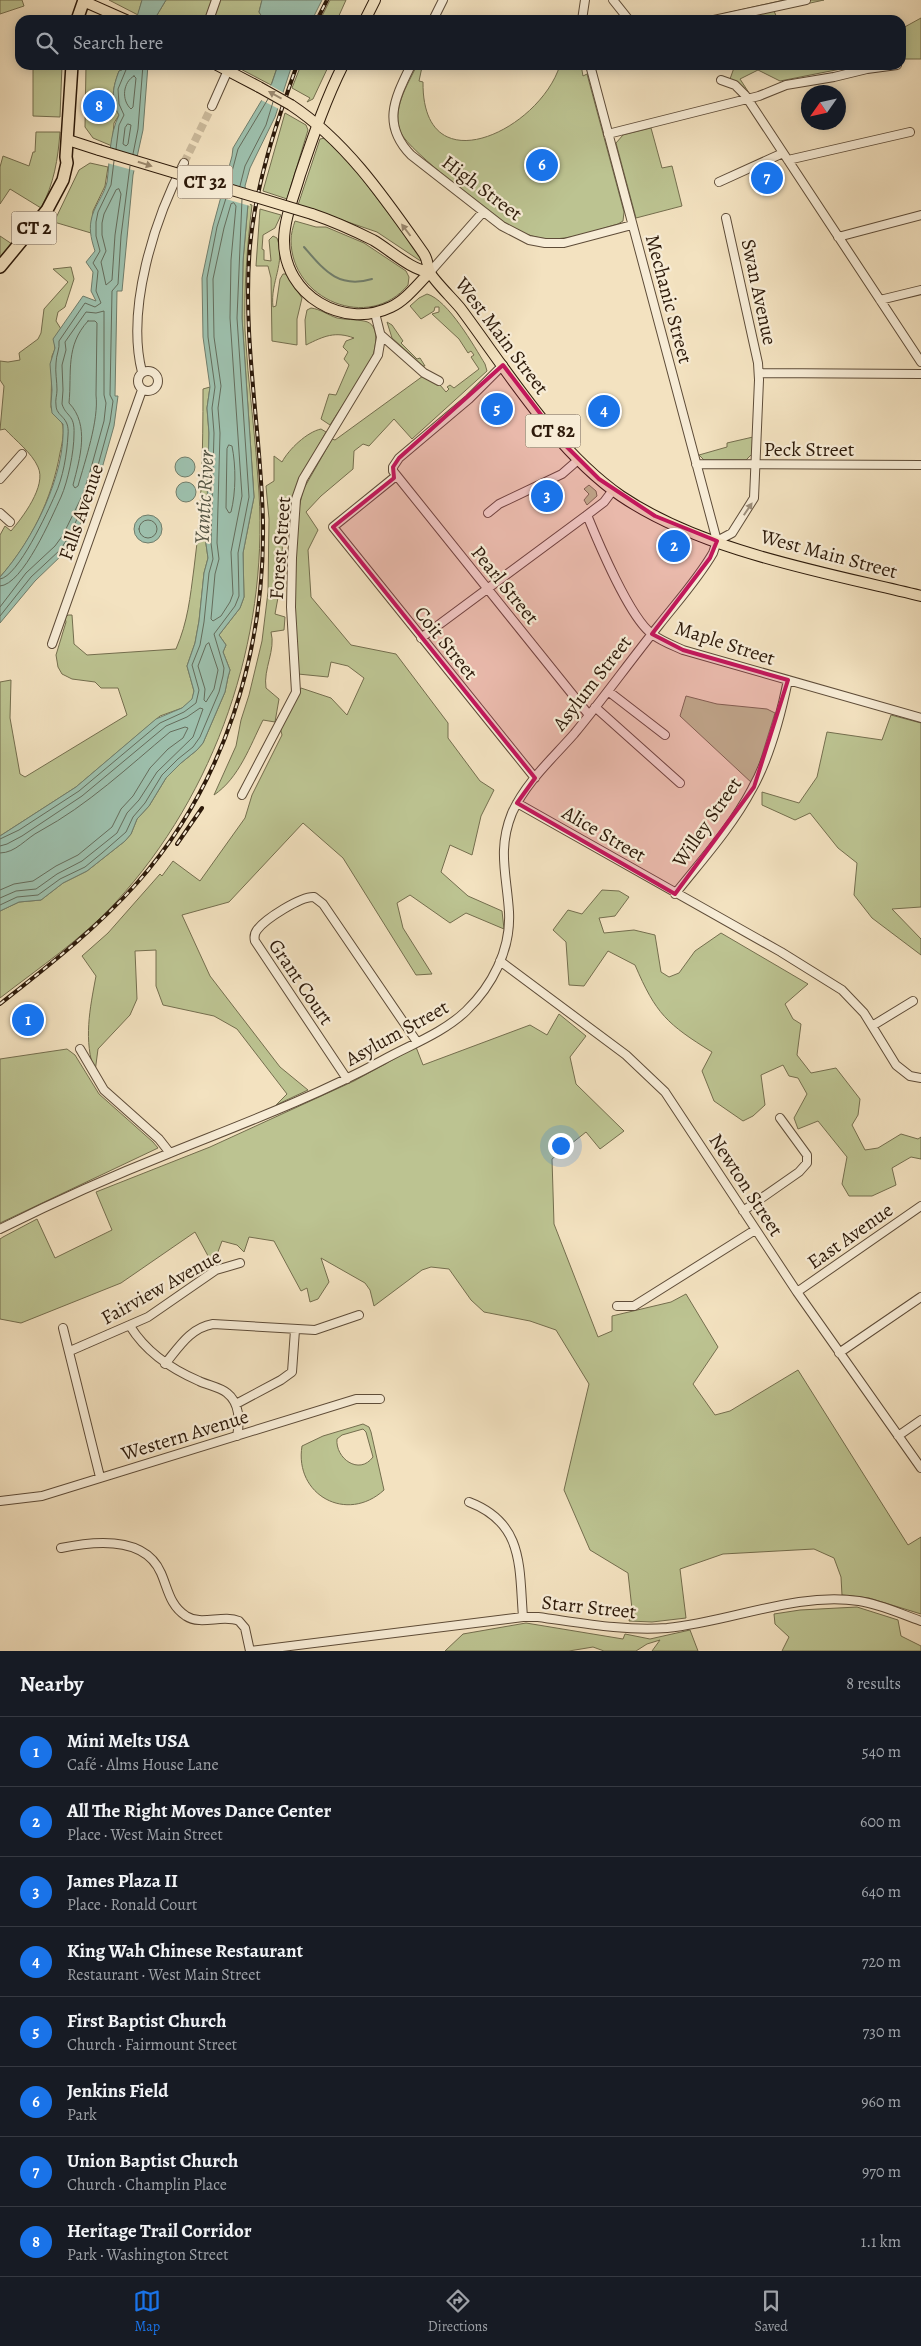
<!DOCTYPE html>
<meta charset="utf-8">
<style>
:root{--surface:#171b24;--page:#242831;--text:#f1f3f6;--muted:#9ea1a6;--line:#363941;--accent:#1a73e8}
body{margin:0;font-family:Alegreya,serif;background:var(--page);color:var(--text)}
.compass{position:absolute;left:801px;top:85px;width:45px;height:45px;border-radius:50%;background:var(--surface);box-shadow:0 2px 12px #0003;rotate:236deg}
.you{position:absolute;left:560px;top:1145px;width:18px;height:18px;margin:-12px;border:4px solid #fff;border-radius:50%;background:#1a73e8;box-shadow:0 0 0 8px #1a73e833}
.badge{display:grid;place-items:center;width:32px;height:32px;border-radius:50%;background:var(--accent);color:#fff;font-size:16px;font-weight:700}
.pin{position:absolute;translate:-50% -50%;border:2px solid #fff;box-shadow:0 1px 5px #0006}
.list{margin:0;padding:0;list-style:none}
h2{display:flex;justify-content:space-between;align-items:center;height:65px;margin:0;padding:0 20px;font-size:21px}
h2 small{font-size:16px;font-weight:400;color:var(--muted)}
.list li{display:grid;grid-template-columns:32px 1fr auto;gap:15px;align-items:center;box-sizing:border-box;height:70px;padding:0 20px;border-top:1px solid var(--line)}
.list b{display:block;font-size:19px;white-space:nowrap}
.list p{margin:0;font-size:16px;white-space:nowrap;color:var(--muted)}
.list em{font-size:16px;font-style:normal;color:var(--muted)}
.icon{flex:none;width:28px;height:28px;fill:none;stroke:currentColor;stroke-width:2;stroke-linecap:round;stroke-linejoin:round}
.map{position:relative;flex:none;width:921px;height:1651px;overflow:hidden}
.search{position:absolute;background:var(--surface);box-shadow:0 2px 12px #0003;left:15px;right:15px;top:15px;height:55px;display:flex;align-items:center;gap:12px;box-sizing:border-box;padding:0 18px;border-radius:15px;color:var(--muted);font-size:19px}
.sheet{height:625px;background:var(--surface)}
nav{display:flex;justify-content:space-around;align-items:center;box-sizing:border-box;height:70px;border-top:1px solid var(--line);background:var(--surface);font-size:14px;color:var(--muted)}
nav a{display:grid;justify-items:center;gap:2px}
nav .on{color:var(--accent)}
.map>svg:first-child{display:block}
.green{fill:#bcc391;stroke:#746e4e;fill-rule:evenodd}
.water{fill:#9dbfac;stroke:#707d6b}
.pier{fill:#f3e2c0}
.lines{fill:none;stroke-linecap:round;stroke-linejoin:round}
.shore{stroke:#656c5b;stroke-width:1}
.stream{stroke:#707d6b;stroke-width:2}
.minor-tunnel{stroke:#cbba9c;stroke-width:8;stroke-dasharray:8 4;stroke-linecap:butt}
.minor-casing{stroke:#5e4c38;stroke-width:10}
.major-casing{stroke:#2d1a0a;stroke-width:12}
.highway-casing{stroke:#2d1a0a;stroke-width:14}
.minor{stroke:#f7ecd6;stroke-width:8}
.major{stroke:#f3e2c0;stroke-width:10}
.highway{stroke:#f3e2c0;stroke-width:11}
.rail-casing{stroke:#2d1a0a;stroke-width:4}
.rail{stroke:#f7ecd6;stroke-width:2;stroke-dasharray:5.5;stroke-linecap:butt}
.major-bridge-casing{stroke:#2d1a0a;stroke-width:12;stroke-linecap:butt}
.major-bridge{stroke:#f3e2c0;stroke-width:10}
.oneway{fill:#9a886e}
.oneway2{fill:#9c8e7a}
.marked{fill:#c2185b;fill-opacity:0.2;stroke:#c2185b;stroke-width:4;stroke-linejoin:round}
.labels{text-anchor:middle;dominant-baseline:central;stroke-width:4.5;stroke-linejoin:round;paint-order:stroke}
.shield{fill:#f7ecd6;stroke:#6a5947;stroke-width:1}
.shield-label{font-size:19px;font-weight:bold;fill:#2d1a0a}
.street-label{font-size:20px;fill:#2d1a0a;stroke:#f7ecd6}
.water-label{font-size:21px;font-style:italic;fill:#545443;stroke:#f7ecd6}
</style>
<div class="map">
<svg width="921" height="1651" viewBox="0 0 921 1651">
<rect width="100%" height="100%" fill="#f3e2c0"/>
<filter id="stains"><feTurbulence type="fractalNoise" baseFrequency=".004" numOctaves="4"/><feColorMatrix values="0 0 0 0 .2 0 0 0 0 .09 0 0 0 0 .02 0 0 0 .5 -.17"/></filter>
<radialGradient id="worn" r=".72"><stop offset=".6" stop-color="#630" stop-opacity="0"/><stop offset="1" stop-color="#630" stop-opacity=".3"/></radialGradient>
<!-- green -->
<path class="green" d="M0 0H22L24 6 0 14Z
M109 0H142L138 15Z
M166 0H262L259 12 264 20H154Z
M330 0H346L337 20H320Z
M784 0H824L774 11 778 20H722V14Z
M921 18V59H901V29Z
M33 65H62L60 117 33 116Z
M86 65H124L122 70 119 71C113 87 110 100 119 115L114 123 112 146 93 138 85 127Z
M233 65H278L271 85Z
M301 65H329L313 99 307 102 310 98 292 88Z
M417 65 422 67 419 81 423 82C422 188 540 130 560 65H581L583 76 587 74 624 212 623 221 618 224C593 231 566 242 540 238 531 236 522 233 514 229 496 218 408 150 401 133 391 110 407 86 417 65Z
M735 65H861L780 81 758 70 740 79 751 96 730 79Z
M285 113 306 125 308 130 287 199 263 191Z
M651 128 662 168 672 166 682 206 636 218 616 143 623 135Z
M36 132H60C58 159 54 184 41 208L10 189 0 204V167L3 156 29 166 33 152H35Z
M325 138 354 168 425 262 419 260 377 232 298 205 320 139Z
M90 163 108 167 105 186 93 211 91 233 54 222 79 170Z
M248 204 252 205C247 247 244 288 245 330 248 384 256 439 259 493 268 640 216 793 116 902 82 939 40 967 0 998V911L19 902 41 900 63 883 87 871 125 841 131 834 137 819 149 806 166 778 181 763 197 750 203 743 225 692 228 677 230 670 223 652 226 645 219 635 240 608 244 597 243 553 254 497 242 318 243 261Z
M260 209 281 215 275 228 263 235 262 249 264 250V260L271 261 269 240 273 236 277 238C286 264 270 281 273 307L276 306 280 279 283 274H286L302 298 297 319V345L272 341 271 278 268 266H256Z
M295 221 316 227H326L364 243 406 271 409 277 408 285C369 332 291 300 291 240 291 234 293 227 295 221Z
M0 236 12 244 0 257Z
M71 267 74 279 65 307 58 312 56 321 61 329 54 339 55 349 52 356 51 407C52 415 61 418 63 426 64 435 62 444 60 453 52 499 31 542 0 577V535L5 526 11 531C22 518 47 486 38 467 32 453 15 440 5 429L0 430 4 386 0 380V361L8 362 20 360 19 353 38 339 41 333 44 309 68 282 53 269Z
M427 294C448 300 474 346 485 364L487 371 412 439 394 419 369 446 363 444 354 451 353 469 321 496 306 512 318 530 308 550 311 597 351 645 396 654 448 723V738L480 781 494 790 481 816 472 855 450 845 441 872 468 896 502 911 504 929 466 913 450 923 410 895 397 903 403 928 432 974 416 975 343 858 303 823 229 902 182 915 210 976 280 1067 308 1090 276 1105 287 1094 237 1029 214 1016 163 1005 156 986V950L135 951 137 999 130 1015 98 1049 95 1072C83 1041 90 1008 96 976L82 956 108 933 160 874 162 876 173 861 200 881 245 818 252 795 282 735 280 727 301 688 331 698 347 715 364 678 348 666 331 662 328 677 298 674 293 592 297 517 303 490 332 439 335 440 423 376 440 385 446 392 449 389 447 387 450 385 454 388 479 369 471 357 474 355 471 351 468 353 459 339 432 314 439 312V307H435L434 311 421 319 410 306 419 298Z
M311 308C320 309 328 315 337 318 346 320 355 319 364 321 382 324 375 350 371 361L330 425 321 419 329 394 336 395 349 365 344 359 348 352 343 347 346 341 354 338C335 331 324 336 306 345L305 320 307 310Z
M387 322 392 325 403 341 401 343 417 359 420 358 425 366H423L392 338Z
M210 387 207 408 209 433 206 544 208 558 204 573 199 621 195 643 187 666 194 691 192 700 182 708 160 716 76 787 0 836V682L11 680 10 718 20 774 25 777 127 715 118 688H101L95 682 72 679 62 674 58 667 56 655 66 622 65 618 68 615H72L74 644 87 655 176 649C188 621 190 598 194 568 202 508 203 449 203 389Z
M321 429 326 432 299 480 282 532 283 586 279 592 275 614 285 617 284 630 271 632C276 650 263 669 266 688L279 699 275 722 263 720C250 746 239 778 214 795L236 746 241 720 249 695 262 641 268 592 269 519 266 486 274 481V456L282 462C289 449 307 432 321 429Z
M753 437 752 454 746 460H704L699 455 727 447V443Z
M589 485 596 491 597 496 587 505 584 500 589 494 584 489Z
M686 696 717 704 767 709 775 713 753 784 680 716Z
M891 715 921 723V907L892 909 921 939V955L872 918 854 895 857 863 838 848 810 813 795 820 762 805V792L799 803 817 777 827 732 882 740Z
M602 890 619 891 629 897 615 916 599 918 604 933 634 930 655 935 661 972 669 977 679 973 695 951 721 933 808 984 785 1004 793 1019 801 1024 797 1055 811 1073 836 1068 860 1099 858 1115 852 1125 865 1150 878 1148 901 1134 918 1139 921 1137V1159L911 1157 892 1168 896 1185 872 1196H849L842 1184 847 1157 818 1121 798 1129 794 1118 807 1094 798 1078 789 1076 783 1065 761 1075 765 1105 753 1116 743 1121 714 1101 702 1071 712 1052C667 1024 656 1014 635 965L608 951 584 986 569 985 566 942 553 930 568 910 582 914Z
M559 1014 586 1036 570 1057 576 1084 624 1131 600 1149 586 1132 552 1159 554 1224 598 1337 612 1331V1316L671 1302 686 1294 718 1347 693 1384 715 1415 730 1411 798 1370 908 1545 921 1537V1614L869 1598 842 1595 841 1577 834 1558 814 1549 723 1554 680 1569 686 1618 652 1622 629 1621 632 1609 628 1573 590 1550 564 1490 589 1384 556 1330 530 1321 484 1312 471 1300 449 1269 431 1267 422 1270 374 1306 370 1290 365 1283 321 1258 329 1282 318 1299 310 1302 307 1288 301 1291 274 1241 249 1237 244 1252 237 1245 222 1241 213 1265 195 1232 121 1283 21 1323 0 1319V1239L3 1237 37 1219 55 1258 112 1230 96 1192 210 1147 354 1081 416 1047 423 1065 530 1025 547 1035Z
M67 1049 75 1055 99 1094 153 1142 158 1148 0 1223V1059Z
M363 1424 369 1427 371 1432 384 1490C347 1524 294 1495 302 1446L323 1436ZM363 1429 366 1432 373 1457C359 1476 335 1458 337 1439L342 1435Z
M857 1607 898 1620 901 1636 921 1646V1651H782L789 1637 775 1624 774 1614 800 1610Z
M526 1623 623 1639 625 1634 650 1639 690 1630 698 1651H652L660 1640 647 1644 636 1651H604L593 1647 569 1651H445L463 1634Z"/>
<!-- water -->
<path class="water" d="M142 0H166L154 20H136Z
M262 0H322L312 20H264L259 12Z
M124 65H148L143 130 133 175 122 291H117L115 396H118L114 426 95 493 72 541 63 554 35 581 0 623V577C33 540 66 475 63 424L52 413 51 404 52 390 50 364 55 348 53 339 83 296 96 301 91 291 93 272 86 262 95 251C92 242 89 231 91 221 93 207 104 196 107 182 110 160 109 135 119 115 110 100 113 87 119 71L122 70Z
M278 65H292L275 117 250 168 245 186 248 204 243 261 242 318 254 497 243 553 244 597 240 608 219 635 226 645 223 652 230 670 228 677 225 692 203 743 197 750 181 763 166 778 149 806 137 819 131 834 125 841 87 871 63 883 41 900 19 902 0 911V836L76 787 156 719 182 708 192 699 194 691 187 666 195 643 199 621 204 573 208 558 206 544 209 433 207 408 210 387 203 337 202 278 213 226 232 156 233 148 272 83Z
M175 467a10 10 0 1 1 20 0a10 10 0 1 1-20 0Z
M176 492a10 10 0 1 1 20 0a10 10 0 1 1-20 0Z
M134 529a14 14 0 1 1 28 0a14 14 0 1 1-28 0Z"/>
<!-- pier -->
<path class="pier" d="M268 84 284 93 279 109 259 99Z
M109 147 140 157 136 171 107 163Z
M222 181 248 189 250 206 219 197Z"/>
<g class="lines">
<!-- shore -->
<path class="shore" d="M134 76 136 78 133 107 131 109C121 100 123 82 134 76Z
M128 124 131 125 128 144 126 146 123 144 125 128Z
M116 149 119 125 124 115 119 104 118 89 128 65
M133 154 138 129 143 65
M229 183 238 149 268 99
M240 186 245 166 266 125 273 102
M119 189 121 194 115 235 112 280 106 285 101 262 106 251 102 235V223L104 214 116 190Z
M234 203 236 206 231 260 230 318 242 496 231 552 233 594 230 602 221 616 213 621 211 619 215 574 219 559 217 543 220 433 218 408 221 386 214 337 213 279 224 228 231 204Z
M88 321H95L97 323 96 395C99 420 85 461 78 486L75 488 73 485C80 458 90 425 69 403 72 372 65 346 88 321Z
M229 445 232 446C236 466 236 492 231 512L229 513 226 508 227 449Z
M139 529a9 9 0 1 1 18 0a9 9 0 1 1-18 0Z
M0 579C18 577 48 511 55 495 63 478 67 454 68 435 70 416 56 417 56 405 55 400 57 395 57 390 57 381 55 372 56 363 56 355 60 349 59 341L85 303 95 307 101 303 96 291 98 271 93 263 100 251 96 236V222L98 212 111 185 114 161
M0 586C23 585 52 516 61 497 68 481 74 452 74 434 75 414 66 417 62 404L63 390 62 365 66 350 65 342 86 312 96 313 104 311V395L106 403 104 421 91 468 83 494 63 535 55 546 26 573 0 607
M0 616 31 577 60 550 68 538 88 496 97 469 110 422 113 401 110 395 112 291 118 284 121 236 130 166
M209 643 218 670 214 689 206 702 204 700 205 689 198 666 206 645Z
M0 839 19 830 79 791 160 723 184 712 196 703 199 690 192 665 200 645 204 622 209 573 213 559 211 543 214 433 212 408 215 387 208 337 207 278 217 227 227 195
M0 846 7 844 22 836 82 796 166 726 187 717 200 708 203 709 193 737 157 772 139 800 127 813 117 833 82 861 57 874 36 889 16 891 0 898
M0 853C16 853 26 838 40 831 88 805 128 767 170 732L185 727 188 728 183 738 168 749 150 768 133 796 121 809 112 827 78 855 56 866 33 881 14 884 0 890
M0 905 17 897 38 895 60 879 85 867 102 853 126 832 133 817 145 803 162 775 178 759 193 747 200 737 219 692 223 676 224 668 214 634 235 606 239 596 238 553 249 497 237 318 242 199"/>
<!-- stream -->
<path class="stream" d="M304 247C324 270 338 289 372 279"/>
<!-- minor-tunnel -->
<path class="minor-tunnel" d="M184 163 212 106"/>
<!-- minor casing -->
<g class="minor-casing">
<path id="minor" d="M613 0 629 20
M209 20 216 0
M433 20 443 0
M582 20 585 0
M714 20 806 0
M411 65C395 98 381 124 411 155L502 226 529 240 545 243H564L632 225
M721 80 735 85 745 95 921 362
M212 106 228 70
M608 134 759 96 786 85 834 77 867 69 897 65
M788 160 910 132
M719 182 783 153
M838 237 921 215
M430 272 483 212
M880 300 921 290
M381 335 424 373 439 381
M503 365 469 399 399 458 393 467V471L589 715
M138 381a10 10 0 1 1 20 0a10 10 0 1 1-20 0Z
M142 372C126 309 154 220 184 163
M759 373 921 374
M696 464 921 465
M396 476 333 527 535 778
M0 479 22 454
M0 513 10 522
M488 513 499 504 562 474 578 460
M587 515C598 542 630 618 652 634 661 641 672 645 683 650L921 718
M717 541 732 533 754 498 759 380 758 363 726 218
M421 638 587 515 604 502 613 490
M52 644 142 390
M608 691 665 735
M595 707 680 783
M242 795 296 692 291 607 292 558 296 499 303 479 378 355 381 337 375 313
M517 803 781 952 842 990 864 1013 896 1065 910 1076 921 1078
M675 894C702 860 732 827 752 789 769 759 781 714 788 680
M500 961 626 1055 665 1092 797 1292 921 1468
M872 1026 913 1001
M80 1049 104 1090 159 1139 170 1153
M347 1079 255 941C254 937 254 934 257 930 265 919 301 896 314 897L323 904 417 1042
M743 1211 799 1172 807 1163V1155L780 1118
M0 1229C56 1201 112 1176 170 1153 242 1124 315 1097 383 1060 410 1045 443 1033 466 1011 492 986 511 950 509 912 507 876 497 850 512 813 526 782 552 759 574 734 603 699 630 661 659 625 677 602 698 579 713 553L717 541 590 65
M797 1292 921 1206
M617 1306H634L755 1230
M130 1326C146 1352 171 1369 199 1381 207 1385 220 1387 227 1393 240 1403 240 1422 237 1436
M63 1328 100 1477
M70 1351 148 1317 216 1270 240 1263
M839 1353 921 1297
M165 1364C179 1347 190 1328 213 1324L315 1330 359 1315
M236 1404 281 1380 292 1372 295 1330
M898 1436 921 1420
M0 1501 42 1496 356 1399H380
M469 1502C524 1523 519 1566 523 1617
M61 1548C94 1541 145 1536 161 1573 168 1589 170 1606 186 1616 201 1626 223 1614 239 1621L245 1628 250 1651
M250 1651 523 1617H538C582 1623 622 1631 667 1628 731 1622 794 1592 859 1601 880 1604 901 1614 921 1621"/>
</g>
<!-- major casing -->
<g class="major-casing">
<path id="major" d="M83 1 126 20
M365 20 375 0
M217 65 259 87
M343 65C325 101 313 137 300 175 294 196 284 219 284 241 284 295 343 330 391 307 406 300 418 284 430 272
M291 105C347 142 386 200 424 254 428 260 427 265 430 272 432 279 455 301 461 309 508 372 556 451 621 496 704 552 824 572 921 596
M68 140 99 150
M312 214C333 221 353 230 373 240 389 249 412 271 430 272"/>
</g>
<!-- highway casing -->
<g class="highway-casing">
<path id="highway" d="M77 20 84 0
M0 267 47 210 63 180 67 163 66 157 72 65"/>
</g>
<!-- minor -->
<use href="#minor" class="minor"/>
<!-- major -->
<use href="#major" class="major"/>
<!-- highway -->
<use href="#highway" class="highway"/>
<!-- rail casing -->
<g class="rail-casing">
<path id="rail" d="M317 20 327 0
M177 844 202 808
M0 1004C48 966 96 929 137 883 224 785 265 653 263 522 261 430 242 338 250 246 256 183 276 124 297 65"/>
</g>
<!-- rail -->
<use href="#rail" class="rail"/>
<!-- major-bridge casing -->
<g class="major-bridge-casing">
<path id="major-bridge" d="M259 87 291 105
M99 150 312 214"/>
</g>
<!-- major-bridge -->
<use href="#major-bridge" class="major-bridge"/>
</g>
<!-- one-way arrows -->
<defs><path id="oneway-solid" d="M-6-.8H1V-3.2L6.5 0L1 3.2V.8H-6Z" transform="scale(1.25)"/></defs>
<g class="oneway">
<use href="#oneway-solid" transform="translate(275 95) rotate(-151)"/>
<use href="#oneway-solid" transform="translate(145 164) rotate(17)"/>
<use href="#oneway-solid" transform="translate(406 230) rotate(-127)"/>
</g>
<use class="oneway2" href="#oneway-solid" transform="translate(748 509) rotate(-56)"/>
<!-- marked area -->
<path class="marked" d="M503 365 562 442 599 479 655 516 717 541 710 558 652 634 683 650 788 680 754 787 675 894 517 803 535 778 333 527 394 478 393 467 399 458Z"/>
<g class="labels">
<!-- shield labels -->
<g class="shield">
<rect x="177.5" y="165.5" width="55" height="33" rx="4"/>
<rect x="11.5" y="211.5" width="45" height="33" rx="4"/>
<rect x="525.5" y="414.5" width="55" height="33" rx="4"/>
</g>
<g class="shield-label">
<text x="205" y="182">CT 32</text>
<text x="34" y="228">CT 2</text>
<text x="553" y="431">CT 82</text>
</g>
<!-- street labels -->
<g class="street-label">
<text transform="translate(482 188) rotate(37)">High Street</text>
<text transform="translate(759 292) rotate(78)">Swan Avenue</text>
<text transform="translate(669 299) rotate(75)">Mechanic Street</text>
<text transform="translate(502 336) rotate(53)">West Main Street</text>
<text x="809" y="449">Peck Street</text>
<text transform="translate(81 512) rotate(-71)">Falls Avenue</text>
<text transform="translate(280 548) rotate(-86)">Forest Street</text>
<text transform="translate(829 554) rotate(15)">West Main Street</text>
<text transform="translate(505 585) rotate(51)">Pearl Street</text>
<text transform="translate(446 643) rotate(51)">Coit Street</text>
<text transform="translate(725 643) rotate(18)">Maple Street</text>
<text transform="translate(592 683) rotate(-52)">Asylum Street</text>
<text transform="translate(707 822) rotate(-55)">Willey Street</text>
<text transform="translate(604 834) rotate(30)">Alice Street</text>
<text transform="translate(301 982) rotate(56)">Grant Court</text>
<text transform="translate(397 1033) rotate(-29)">Asylum Street</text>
<text transform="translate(746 1185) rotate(57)">Newton Street</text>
<text transform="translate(850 1236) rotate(-35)">East Avenue</text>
<text transform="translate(161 1287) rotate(-29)">Fairview Avenue</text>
<text transform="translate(185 1435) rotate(-17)">Western Avenue</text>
<text transform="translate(589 1607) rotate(6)">Starr Street</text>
</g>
<!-- water labels -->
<g class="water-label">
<text transform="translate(204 497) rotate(-87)">Yantic River</text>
</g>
</g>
<rect width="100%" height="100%" filter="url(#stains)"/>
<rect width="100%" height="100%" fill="url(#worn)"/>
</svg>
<svg class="compass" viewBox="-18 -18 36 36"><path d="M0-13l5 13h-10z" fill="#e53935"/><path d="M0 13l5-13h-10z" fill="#9ea1a6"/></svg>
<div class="you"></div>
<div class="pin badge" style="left:28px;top:1020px">1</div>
<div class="pin badge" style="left:674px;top:546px">2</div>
<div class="pin badge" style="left:547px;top:496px">3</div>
<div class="pin badge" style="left:604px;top:411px">4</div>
<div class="pin badge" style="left:497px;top:409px">5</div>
<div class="pin badge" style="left:542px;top:165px">6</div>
<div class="pin badge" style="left:767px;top:178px">7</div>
<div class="pin badge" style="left:99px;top:106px">8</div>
<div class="search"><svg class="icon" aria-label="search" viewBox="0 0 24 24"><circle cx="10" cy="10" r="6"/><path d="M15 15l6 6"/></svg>Search here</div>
</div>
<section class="sheet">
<h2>Nearby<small>8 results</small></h2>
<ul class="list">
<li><span class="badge">1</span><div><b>Mini Melts USA</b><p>Café · Alms House Lane</p></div><em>540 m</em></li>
<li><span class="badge">2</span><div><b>All The Right Moves Dance Center</b><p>Place · West Main Street</p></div><em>600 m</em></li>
<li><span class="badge">3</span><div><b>James Plaza II</b><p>Place · Ronald Court</p></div><em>640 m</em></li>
<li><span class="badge">4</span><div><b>King Wah Chinese Restaurant</b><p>Restaurant · West Main Street</p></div><em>720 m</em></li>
<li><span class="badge">5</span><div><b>First Baptist Church</b><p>Church · Fairmount Street</p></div><em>730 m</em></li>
<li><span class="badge">6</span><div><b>Jenkins Field</b><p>Park</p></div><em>960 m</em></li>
<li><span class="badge">7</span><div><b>Union Baptist Church</b><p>Church · Champlin Place</p></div><em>970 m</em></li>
<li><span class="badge">8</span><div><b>Heritage Trail Corridor</b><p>Park · Washington Street</p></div><em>1.1 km</em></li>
</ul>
</section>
<nav>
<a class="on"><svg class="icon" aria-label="map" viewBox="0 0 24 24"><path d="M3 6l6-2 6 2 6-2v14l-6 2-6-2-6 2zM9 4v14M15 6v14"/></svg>Map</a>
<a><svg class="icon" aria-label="directions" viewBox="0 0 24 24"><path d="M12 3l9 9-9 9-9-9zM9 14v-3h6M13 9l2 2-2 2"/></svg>Directions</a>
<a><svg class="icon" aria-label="saved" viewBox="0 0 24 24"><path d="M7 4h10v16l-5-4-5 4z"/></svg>Saved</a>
</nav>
